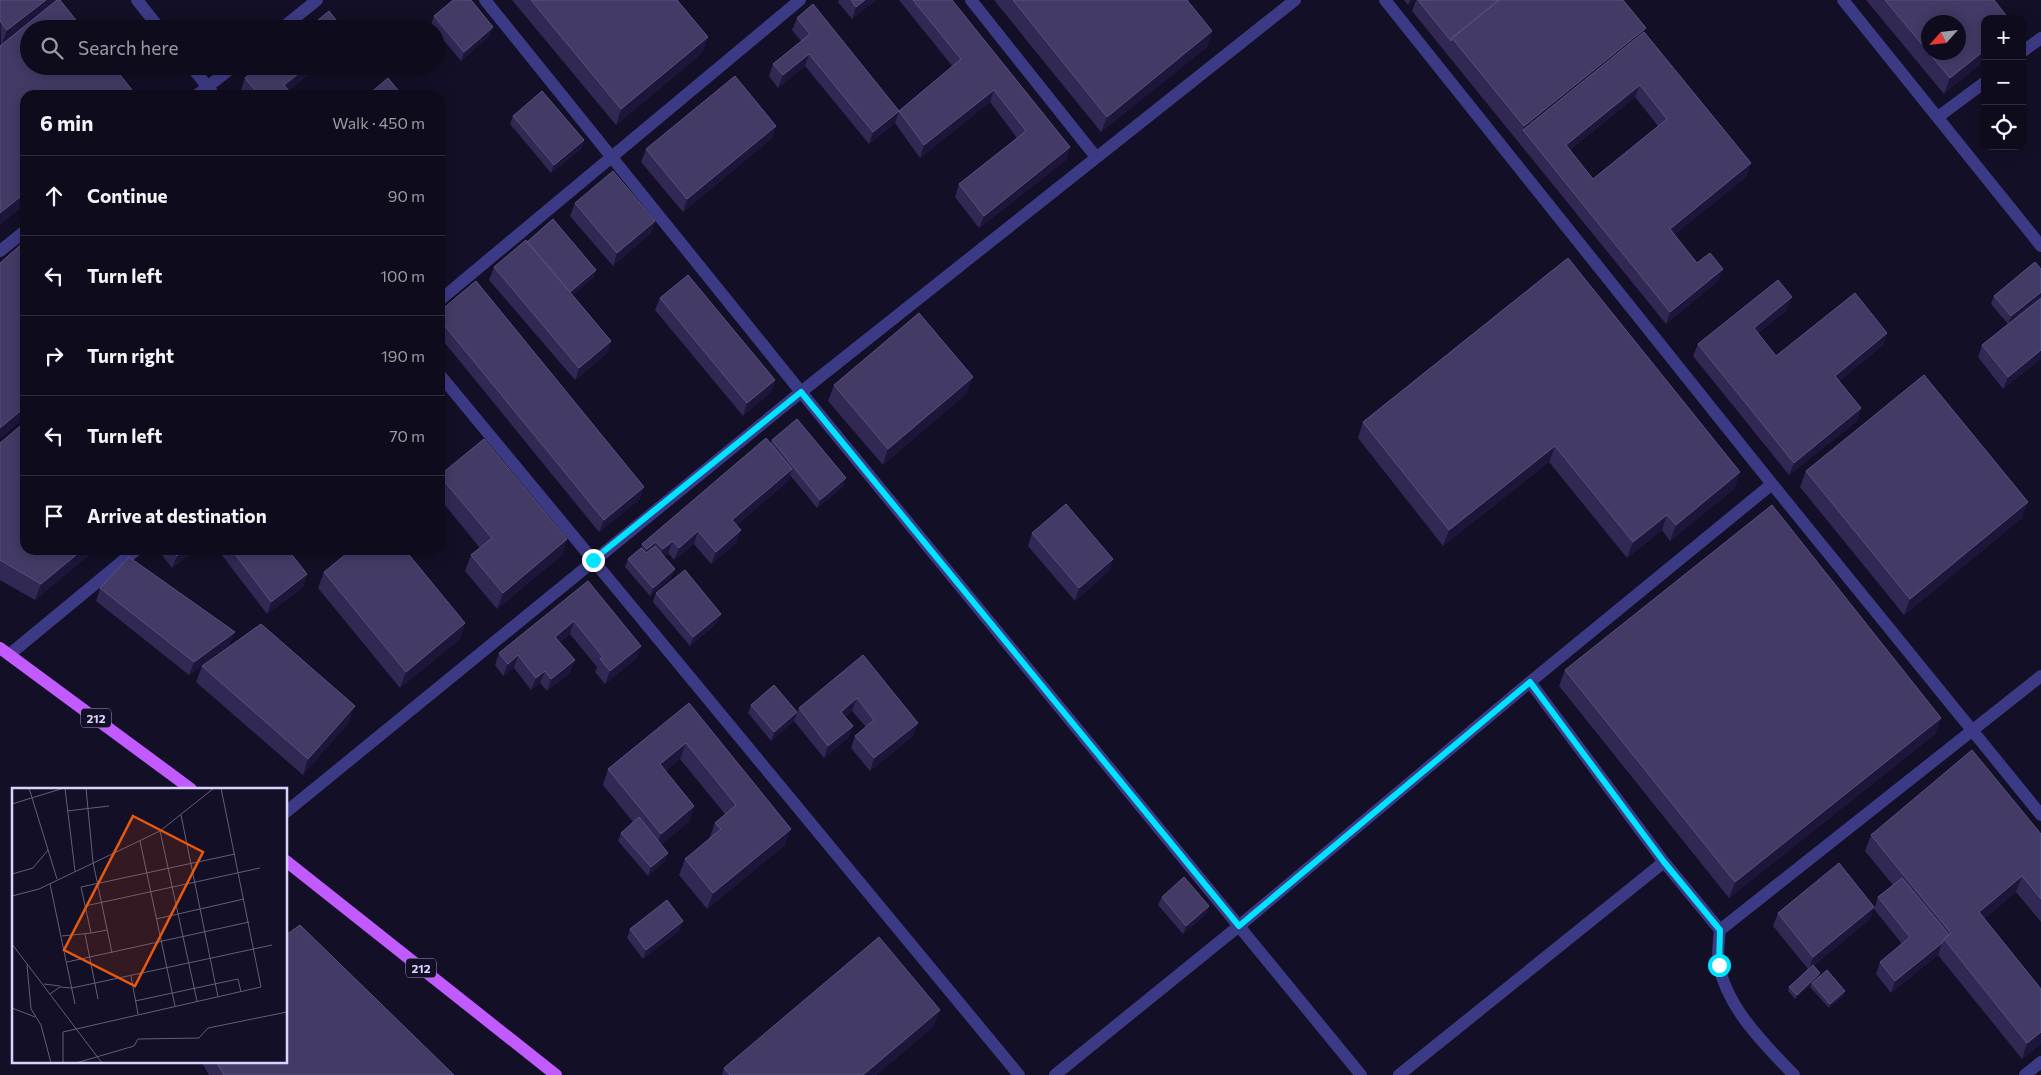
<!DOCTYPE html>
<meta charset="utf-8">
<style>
:root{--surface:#0e0b1c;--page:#171425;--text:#f1f3f6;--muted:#9b9ba3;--line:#2e2b3b}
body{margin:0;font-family:Commissioner,sans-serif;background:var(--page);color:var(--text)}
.controls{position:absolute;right:15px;top:15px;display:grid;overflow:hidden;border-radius:10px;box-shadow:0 2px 12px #0003}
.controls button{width:45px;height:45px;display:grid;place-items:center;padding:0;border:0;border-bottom:1px solid var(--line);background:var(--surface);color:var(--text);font:25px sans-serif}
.compass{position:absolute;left:1921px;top:15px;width:45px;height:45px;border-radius:50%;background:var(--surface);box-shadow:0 2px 12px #0003;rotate:243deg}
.stop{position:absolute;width:15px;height:15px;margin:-11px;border:4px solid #00e5ff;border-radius:50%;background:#fff}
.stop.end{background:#00e5ff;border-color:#fff;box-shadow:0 1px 5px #0008}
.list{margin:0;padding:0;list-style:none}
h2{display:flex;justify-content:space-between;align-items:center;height:65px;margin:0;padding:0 20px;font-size:21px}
h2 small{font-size:16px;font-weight:400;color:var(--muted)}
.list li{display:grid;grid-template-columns:32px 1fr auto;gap:15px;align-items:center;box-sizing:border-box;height:80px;padding:0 20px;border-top:1px solid var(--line)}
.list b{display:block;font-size:19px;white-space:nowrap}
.list em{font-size:16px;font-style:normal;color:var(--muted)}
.icon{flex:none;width:28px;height:28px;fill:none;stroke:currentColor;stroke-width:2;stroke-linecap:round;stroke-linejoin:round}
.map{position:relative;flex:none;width:2041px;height:1075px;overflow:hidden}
.search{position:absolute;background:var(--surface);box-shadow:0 2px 12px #0003;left:20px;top:20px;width:425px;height:55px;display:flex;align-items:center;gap:12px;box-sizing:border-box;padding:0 18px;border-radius:28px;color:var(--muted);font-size:19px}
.panel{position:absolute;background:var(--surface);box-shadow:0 2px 12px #0003;left:20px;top:90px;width:425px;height:465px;border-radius:15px}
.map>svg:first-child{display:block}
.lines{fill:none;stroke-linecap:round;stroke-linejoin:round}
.minor{stroke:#3d3a85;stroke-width:12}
.primary{stroke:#c25bff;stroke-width:12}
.wall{fill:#312854;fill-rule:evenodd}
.shaded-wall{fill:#1d163a}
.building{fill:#433a66;stroke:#5a527e;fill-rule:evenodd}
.route{stroke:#00e5ff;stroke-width:6}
.labels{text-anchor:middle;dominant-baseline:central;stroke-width:4.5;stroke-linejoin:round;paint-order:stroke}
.shield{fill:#130f26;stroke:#9e99be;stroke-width:1}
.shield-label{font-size:12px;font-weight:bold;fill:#d9d4ff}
.inset-road{fill:none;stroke:#625e7d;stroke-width:1}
.view{fill:#e8590c;fill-opacity:0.15;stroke:#e8590c;stroke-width:2.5}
.inset-edge{fill:none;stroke:#d9d4ff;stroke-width:2.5}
</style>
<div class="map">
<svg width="2041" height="1075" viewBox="0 0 2041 1075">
<rect width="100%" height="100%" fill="#130f26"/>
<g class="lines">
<!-- minor -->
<path class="minor" d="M137 0 160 29
M485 0 801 392 1361 1075
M971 0 1096 157
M1385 0 1772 484 2041 815
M1843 0 2041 246
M281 29 317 0
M2022 52 2041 38
M191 66 214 95
M197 95 234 66
M1938 117 1985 82
M0 251 25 231
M440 300 800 0
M440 375 1019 1075
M10 654 136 550
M286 812 801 392 1295 0
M1664 862 1720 930C1719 941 1717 954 1719 965 1727 1008 1765 1045 1794 1075
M1720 930 2041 676
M1055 1075 1239 926 1530 682 1772 484
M1399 1075 1664 862 1530 682
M2025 1075 2041 1062"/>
<!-- primary -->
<path class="primary" d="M0 648 191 789
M286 861 556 1075"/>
</g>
<!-- wall -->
<path class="wall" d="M0 0 136 95 1 45Z
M512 0H677L708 37 702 53 616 125Z
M839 0H876L852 19 838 2Z
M899 0H952L1070 147 1066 160 979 228 955 197 959 184 1017 138 990 102 920 158 895 123 899 111 953 67Z
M994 0H1187L1212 31 1207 47 1101 132Z
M1404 0H1414L1408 5Z
M1416 0H1623L1644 32 1747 176 1674 235 1697 263 1723 269 1718 281 1666 324 1412 11ZM1635 97 1658 126 1593 179 1570 150Z
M1866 0H1994L1944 94Z
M434 16 490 35 461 61 436 31V29H434L431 25Z
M797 18 899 111 895 123 869 144 805 66 778 88 769 76 773 64 801 41 792 30Z
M260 66H318L288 91 292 95H244L241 90 245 78Z
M513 116 584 140 581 149 551 173 510 124Z
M776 126 772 138 683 212 641 162 646 149Z
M575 203 655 221 651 233 613 266 570 216Z
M527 242 596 270 593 278 573 295 611 341 607 353 575 380 489 280 494 267Z
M1568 258 1735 488 1670 541 1662 530 1627 558 1549 462 1443 546 1358 438 1363 422Z
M2035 262 2041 359 2003 389 1978 357 1982 345 2008 324 1991 304 1994 296Z
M660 298 775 380 771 392 743 416 655 310Z
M1787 310 1758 333 1776 356 1887 333 1883 345 1839 381 1861 408 1857 421 1789 475 1693 356 1698 344Z
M440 311 640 499 599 532 440 337Z
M834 385 967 393 883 465 828 401Z
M772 440 843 487 817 508 790 475 788 481 737 525 736 543 711 564 694 544 674 560 668 553 664 557 672 577 650 596 625 567 628 559 641 548 642 544 770 444Z
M0 443 25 550H95L35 600 0 580Z
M1806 471 2022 518 1904 615 1800 487Z
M440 475 567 539 562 555 497 609 465 571 471 555 480 548 440 499Z
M1032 533 1113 559 1109 571 1075 601 1028 546Z
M158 550H196L172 568Z
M218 550H288L307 574 303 587 267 614Z
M324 572 465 623 460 639 400 688 318 588Z
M588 581 637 658 605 684 595 672 597 667 570 634 560 642 575 660 570 673 547 691 540 683 531 690 514 668 503 676 495 665 499 653Z
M100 588 230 644 189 675 96 601Z
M656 593 718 622 690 646 653 602Z
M863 655 914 735 870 771 851 748 855 736 866 727 852 711 845 717 853 726 848 738 824 758 794 721 799 708Z
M202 666 349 722 303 775 196 682Z
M1565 670 1941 718 1935 734 1729 898 1559 686Z
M689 703 785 845 707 909 679 875 685 859 709 839 715 823 725 814 680 759 665 771 694 806 689 822 661 844 665 861 648 876 618 841 621 833 633 822 603 785 608 769Z
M751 705 797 712 794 721 771 741 748 713Z
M2041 834V922L2016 892 1984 919 2041 989V1044L2022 1059 1938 955 1891 993 1876 974 1880 962 1902 944 1874 909 1878 897 1893 885 1865 851 1871 835Z
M1162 897 1209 906 1206 914 1183 934 1158 905Z
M1874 907 1870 919 1813 966 1820 973 1819 977 1844 995 1829 1008 1810 987 1811 984 1795 999 1788 991 1789 987 1808 969 1773 926 1778 913Z
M630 929 680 930 643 959 627 938Z
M934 1026 876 1075H722L724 1068Z
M201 1061H286L454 1075H209Z"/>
<!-- shaded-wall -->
<path class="shaded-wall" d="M46 0H60L1 46 7 30Z
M865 0H876L852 19 856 7Z
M1410 0H1414L1408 5Z
M493 27 490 35 461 61 464 52Z
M1646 28 1640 44 1523 130 1524 126Z
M1212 31 1207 47 1101 132 1107 117Z
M708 37 702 53 616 125 621 109Z
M1985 50V61L1944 94 1950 78Z
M809 54 805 66 778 88 783 75Z
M308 66H318L283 95 284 85Z
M1640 85 1635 97 1561 157 1566 145Z
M994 90 990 102 920 158 924 145Z
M899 111 895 123 869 144 873 132Z
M776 126 772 138 683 212 687 199Z
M584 140 581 149 551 173 554 165Z
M1070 147 1066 160 979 228 984 216Z
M1751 163 1747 176 1665 242 1670 229Z
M25 193V205L0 225V213Z
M655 221 651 233 613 266 617 253Z
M1723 269 1718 281 1666 324 1670 312Z
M596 270 593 278 564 303 567 294Z
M2041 292V298L2008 325 2011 316Z
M1792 297 1787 310 1749 340 1754 328Z
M1887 333 1883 345 1830 388 1835 376Z
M611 341 607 353 575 380 579 368Z
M2041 350V359L2003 389 2008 377Z
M973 377 967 393 883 465 888 449Z
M775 380 771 392 743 416 747 403Z
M445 383 441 395 440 396V387Z
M25 407V417L0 439V428Z
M1861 408 1857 421 1789 475 1794 463Z
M1555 446 1549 462 1443 546 1449 530Z
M792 469 788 481 728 533 732 520Z
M1740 472 1735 488 1670 541 1676 525Z
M846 478 843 487 817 508 820 500Z
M644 487 640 499 599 532 604 520Z
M2028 502 2022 518 1904 615 1910 599Z
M1667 515 1662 530 1627 558 1633 542Z
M741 530 736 543 711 564 716 552Z
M698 531 694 544 674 560 679 548Z
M567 539 562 555 497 609 503 593Z
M673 541 668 553 658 562 663 549Z
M656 542 652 554 643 562 647 549Z
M82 550H95L35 600 41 584Z
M184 550H196L172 568 177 556Z
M1113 559 1109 571 1075 601 1079 588Z
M675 569 672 577 650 596 653 588Z
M307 574 303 587 267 614 271 602Z
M721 614 718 622 690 646 693 637Z
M574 621 570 634 551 649 555 637Z
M465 623 460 639 400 688 406 672Z
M235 632 230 644 189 675 194 662Z
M641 646 637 658 605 684 610 671Z
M518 655 514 668 503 676 508 664Z
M575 660 570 673 547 691 551 679Z
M545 671 540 683 531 690 536 678Z
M857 698 852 711 836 724 841 712Z
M355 706 349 722 303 775 308 759Z
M797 712 794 721 771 741 774 732Z
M1941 718 1935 734 1729 898 1735 882Z
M918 723 914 735 870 771 874 758Z
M853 726 848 738 824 758 828 746Z
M686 743 680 759 654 780 660 764Z
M694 806 689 822 655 850 661 834Z
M791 829 785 845 707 909 713 893Z
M668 853 665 861 648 876 651 867Z
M2022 876 2016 892 1973 928 1979 912Z
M1209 906 1206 914 1183 934 1186 926Z
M1874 907 1870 919 1809 969 1813 957Z
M683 921 680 930 643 959 646 950Z
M1942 943 1938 955 1891 993 1895 981Z
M1820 973 1819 977 1812 983 1811 984 1795 999 1797 995Z
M1845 991 1844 995 1829 1008 1830 1004Z
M940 1010 934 1026 876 1075H863Z
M2041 1032V1044L2022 1059 2027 1043Z"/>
<!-- building -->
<path class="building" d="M0 0H46L7 30 0 21Z
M57 0H60L83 29H29V66H113L136 95H25V193L0 213V46Z
M453 0H471L493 27 464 52 434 16Z
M531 0H677L708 37 621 109Z
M851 0H865L856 7Z
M913 0H952L1070 147 984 216 959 184 1026 131 994 90 924 145 899 111 961 59Z
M1013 0H1187L1212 31 1107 117Z
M1418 0H1499L1452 38 1451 41Z
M1499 0H1623L1646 28 1524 126 1452 38Z
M1885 0H1994L2009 19H1985V50L1950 78ZM1928 22H1958V52H1928Z
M813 4 899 111 873 132 809 54 783 75 773 64 810 34 797 18Z
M329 11 343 29H307Z
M1644 32 1751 163 1670 229 1697 263 1710 253 1723 269 1670 312 1523 130ZM1640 85 1667 119 1593 179 1566 145Z
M260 66H308L284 85 292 95H259L245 78Z
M735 76 776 126 687 199 646 149Z
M388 78 402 95H368Z
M542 91 584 140 554 165 513 116Z
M613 171 655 221 617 253 575 203Z
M553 219 596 270 570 292 527 242Z
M526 240 611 341 579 368 494 267Z
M25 241V407L0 428V263Z
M1568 258 1740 472 1676 525 1667 515 1633 542 1555 446 1449 530 1363 422Z
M2035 262 2041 269V292L2011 316 1994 296Z
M688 275 775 380 747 403 660 298Z
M1778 280 1792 297 1754 328 1776 356 1855 293 1887 333 1835 376 1861 408 1794 463 1698 344Z
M476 281 644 487 604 520 440 320V311Z
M2041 298V350L2008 377 1982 345Z
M919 313 973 377 888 449 834 385Z
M1924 375 2028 502 1910 599 1806 471Z
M440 377 445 383 440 387Z
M797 419 846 478 820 500 772 440Z
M25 422V550H82L41 584 0 560V443Z
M766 438 792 469 732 520 741 530 716 552 698 531 679 548 673 541 663 549 656 542 647 549 642 544Z
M484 439 567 539 503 593 471 555 492 538 440 476V475Z
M1066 504 1113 559 1079 588 1032 533Z
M1772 505 1941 718 1735 882 1565 670Z
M655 546 675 569 653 588 628 559 641 548 646 553Z
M172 550H184L177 556Z
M232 550H288L307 574 271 602Z
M351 550H405L465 623 406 672 324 572Z
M129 557 235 632 194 662 100 588Z
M685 570 721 614 693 637 656 593Z
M588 581 641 646 610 671 600 659 603 657 574 621 555 637 575 660 551 679 545 671 536 678 518 655 508 664 499 653Z
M261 624 355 706 308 759 202 666Z
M863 655 918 723 874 758 855 736 874 720 857 698 841 712 853 726 828 746 799 708Z
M774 685 797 712 774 732 751 705Z
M689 703 791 829 713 893 685 859 721 829 715 823 736 805 686 743 660 764 694 806 661 834 608 769Z
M1972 750 2041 834V899L2022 876 1979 912 2041 989V1032L2027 1043 1944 939 1951 933 1871 835Z
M639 817 668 853 651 867 621 833Z
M1839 863 1874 907 1813 957 1778 913Z
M1184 877 1209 906 1186 926 1162 897Z
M1902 878 1949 935 1944 939 1942 943 1895 981 1880 962 1910 937 1878 897Z
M667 900 683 921 646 950 630 929Z
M300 925 454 1075H224L216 1061H286V935Z
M879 937 940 1010 863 1075H730L724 1068Z
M1813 965 1820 973 1797 995 1789 987Z
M1827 970 1845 991 1830 1004 1812 983Z"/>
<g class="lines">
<!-- route -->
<path class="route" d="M593 560 801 392 1239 926 1530 682 1664 862 1720 930 1719 965"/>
</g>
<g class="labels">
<!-- shield labels -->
<g class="shield">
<rect x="81" y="708.5" width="30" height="19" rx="4"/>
<rect x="406" y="958.5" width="30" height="19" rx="4"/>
</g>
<g class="shield-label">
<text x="96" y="718">212</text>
<text x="421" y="968">212</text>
</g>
</g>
<!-- overview -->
<g transform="translate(12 788)">
<rect width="275" height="275" fill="#130f26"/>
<path class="inset-road" d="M17 0 45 91M53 0 63 83M74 0 81 74 100 165M0 16 52 0M55 23 97 18M169 27 206 209M148 43 185 213M128 53 163 218M0 86 21 80 36 62M38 96 63 216M0 108 27 101 148 43 202 0M73 118 248 80M144 131 232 111M95 142 79 145 69 99 223 66M73 146 86 211M50 148 79 145M0 156 90 275M55 174 237 134M15 177 19 221 29 237 39 275M119 188 126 226M32 196 48 198M38 206 48 199 60 200 260 157M123 213 226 191 229 204M0 220 23 229M51 275V244L249 199 209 0M64 275 122 258 126 251 187 250 196 240 275 224"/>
<path class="view" d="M121 28 191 64 123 198 52 162Z"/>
<rect width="275" height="275" class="inset-edge"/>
</g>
</svg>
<div class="controls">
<button>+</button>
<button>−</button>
<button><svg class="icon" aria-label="locate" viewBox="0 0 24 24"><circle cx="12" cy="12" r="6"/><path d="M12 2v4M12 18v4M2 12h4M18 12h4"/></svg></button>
</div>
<svg class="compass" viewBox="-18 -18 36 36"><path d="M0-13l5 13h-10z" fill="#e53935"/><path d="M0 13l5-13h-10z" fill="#9b9ba3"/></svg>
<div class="stop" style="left:1719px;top:965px"></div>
<div class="stop end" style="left:593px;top:560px"></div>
<div class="search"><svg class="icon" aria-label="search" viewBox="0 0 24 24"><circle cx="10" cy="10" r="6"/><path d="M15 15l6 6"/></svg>Search here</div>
<section class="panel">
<h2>6 min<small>Walk · 450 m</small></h2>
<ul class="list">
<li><svg class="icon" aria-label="ahead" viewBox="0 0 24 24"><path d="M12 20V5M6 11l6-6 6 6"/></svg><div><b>Continue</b></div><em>90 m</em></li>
<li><svg class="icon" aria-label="left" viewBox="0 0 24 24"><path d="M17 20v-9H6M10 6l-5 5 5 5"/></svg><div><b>Turn left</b></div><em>100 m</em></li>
<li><svg class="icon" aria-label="right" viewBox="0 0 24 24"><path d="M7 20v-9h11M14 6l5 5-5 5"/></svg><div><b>Turn right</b></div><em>190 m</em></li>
<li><svg class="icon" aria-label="left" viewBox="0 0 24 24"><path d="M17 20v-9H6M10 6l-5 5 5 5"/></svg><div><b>Turn left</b></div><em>70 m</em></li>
<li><svg class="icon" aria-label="arrive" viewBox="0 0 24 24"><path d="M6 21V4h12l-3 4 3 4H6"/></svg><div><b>Arrive at destination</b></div></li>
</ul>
</section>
</div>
